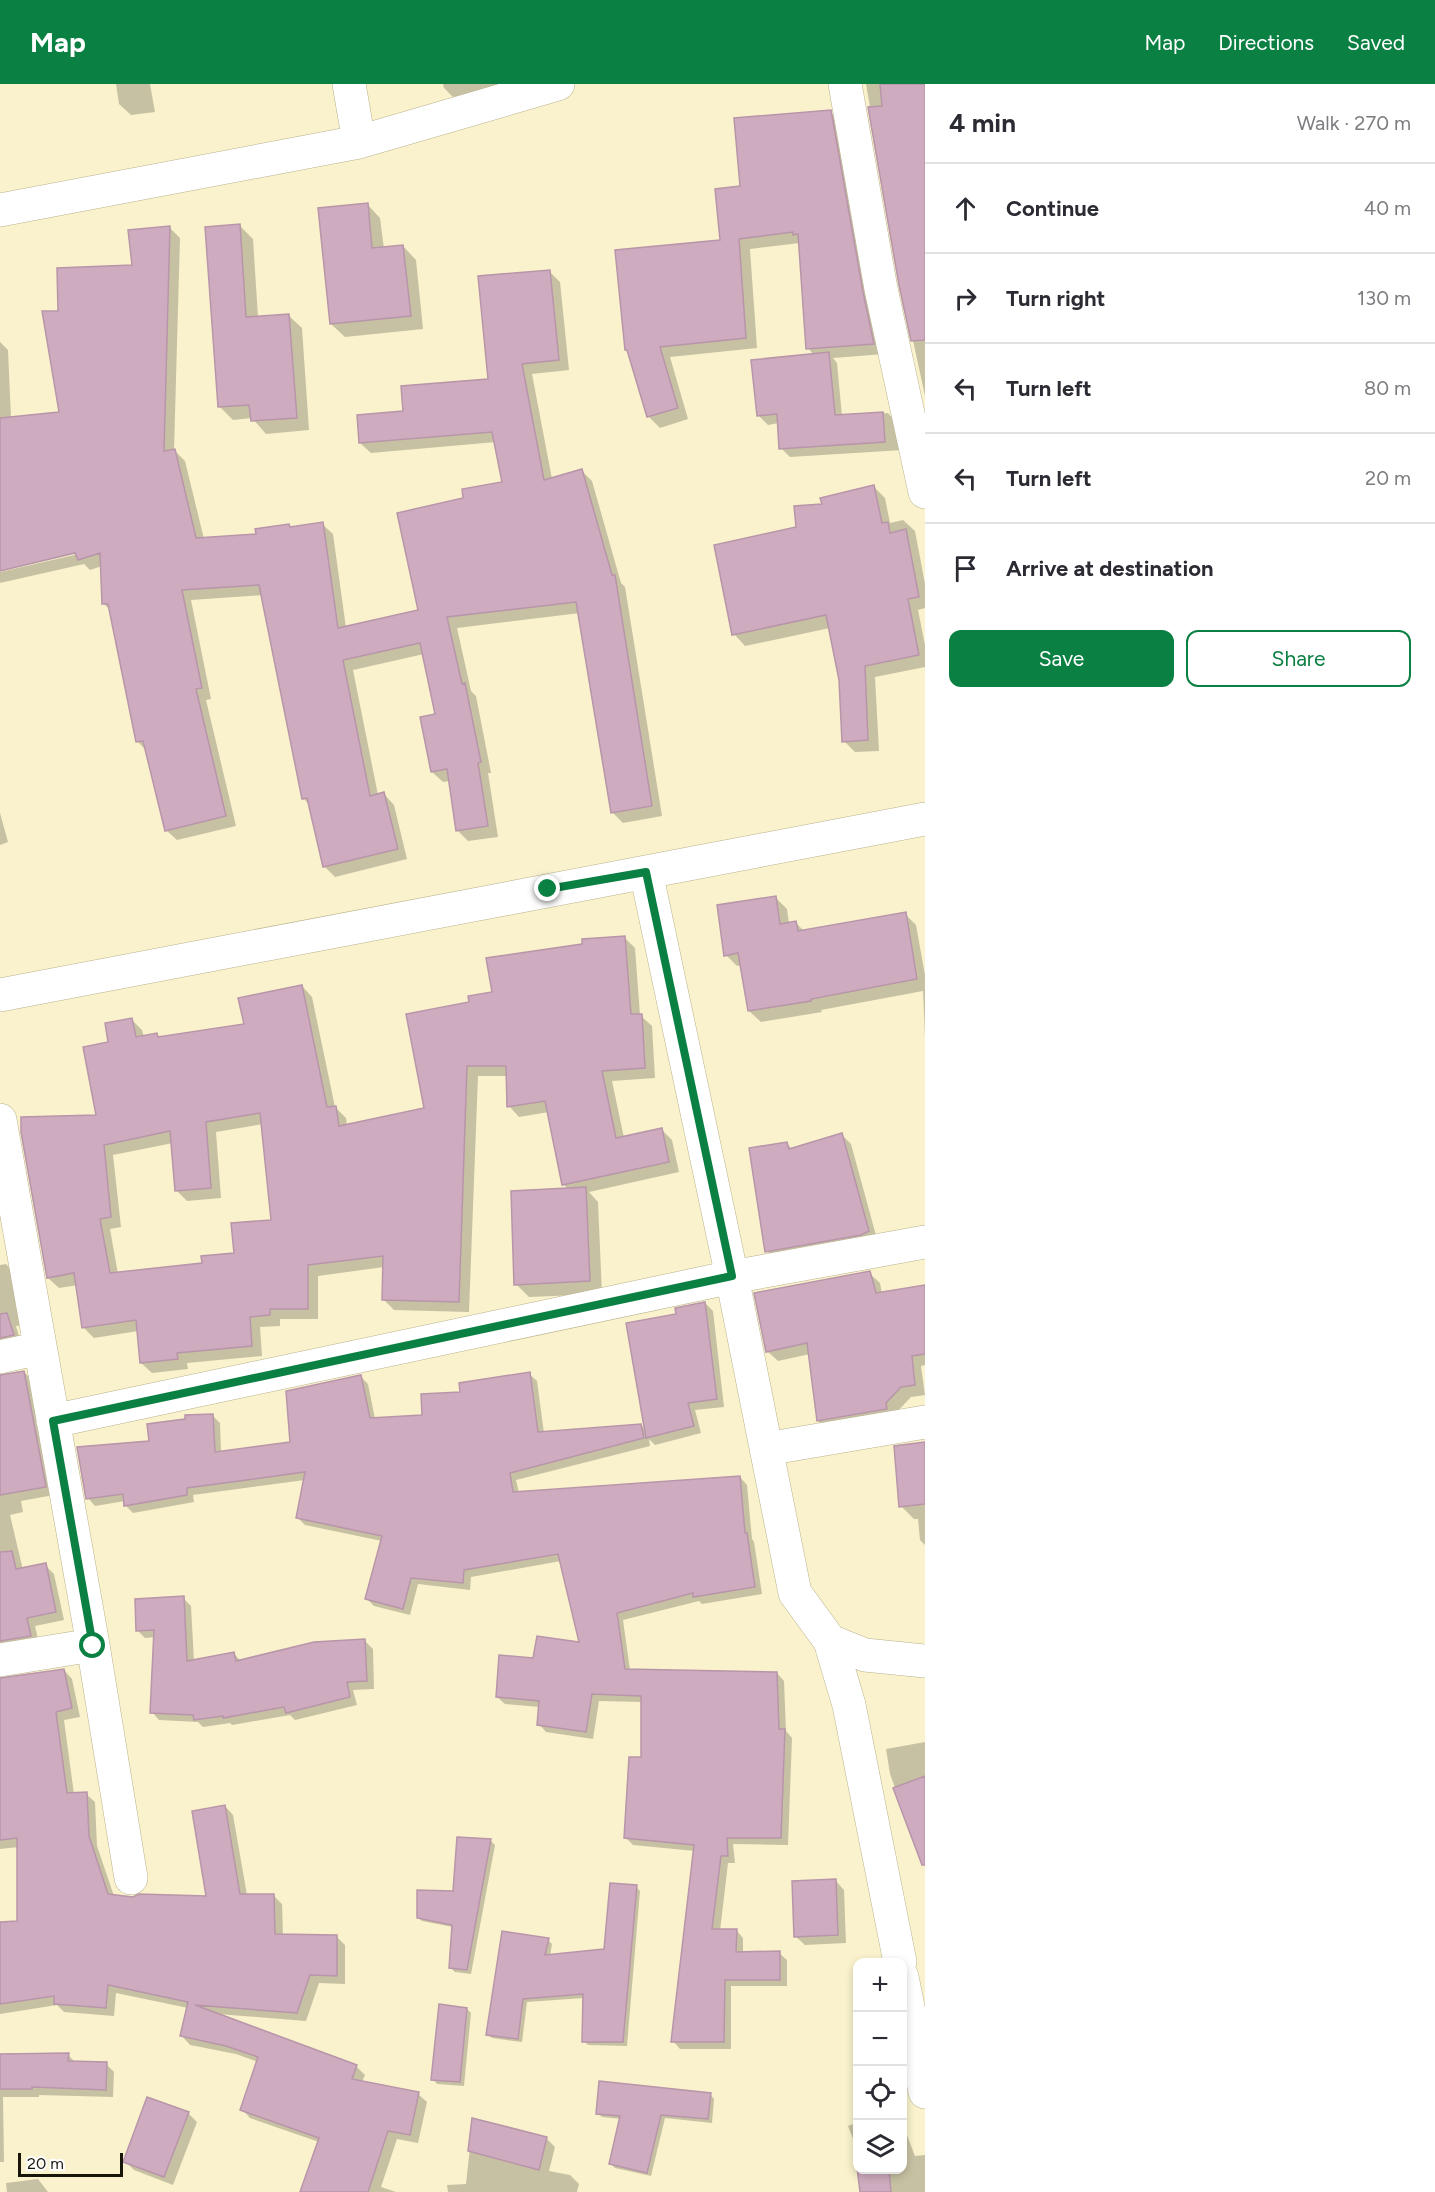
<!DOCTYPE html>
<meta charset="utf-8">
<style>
:root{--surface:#fff;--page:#f7f7f7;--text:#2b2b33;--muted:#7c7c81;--line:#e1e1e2;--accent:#0b8043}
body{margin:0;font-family:Figtree,sans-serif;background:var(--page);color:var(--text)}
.controls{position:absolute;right:18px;bottom:18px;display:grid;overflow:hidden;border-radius:12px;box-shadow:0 3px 9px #0003}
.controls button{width:54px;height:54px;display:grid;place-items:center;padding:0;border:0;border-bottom:2px solid var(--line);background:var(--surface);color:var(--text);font:30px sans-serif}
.scale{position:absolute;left:18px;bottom:15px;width:105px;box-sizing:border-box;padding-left:6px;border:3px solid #181608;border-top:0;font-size:16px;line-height:21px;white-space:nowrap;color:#181608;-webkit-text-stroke:4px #fefefe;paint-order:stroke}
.stop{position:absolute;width:18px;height:18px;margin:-14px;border:4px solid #0b8043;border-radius:50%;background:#fff}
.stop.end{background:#0b8043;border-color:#fff;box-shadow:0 2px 6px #0008}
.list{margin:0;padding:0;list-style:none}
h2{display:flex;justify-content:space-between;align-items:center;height:78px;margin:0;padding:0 24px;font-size:26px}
h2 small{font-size:20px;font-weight:400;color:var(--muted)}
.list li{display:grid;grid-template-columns:39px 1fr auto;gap:18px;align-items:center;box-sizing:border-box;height:90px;padding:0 24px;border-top:2px solid var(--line)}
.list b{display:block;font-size:22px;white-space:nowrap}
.list em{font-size:20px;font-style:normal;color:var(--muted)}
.actions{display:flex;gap:12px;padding:18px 24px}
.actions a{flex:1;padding:14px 0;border:2px solid var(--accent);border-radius:12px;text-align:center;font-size:21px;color:var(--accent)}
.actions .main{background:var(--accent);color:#fff}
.icon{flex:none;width:33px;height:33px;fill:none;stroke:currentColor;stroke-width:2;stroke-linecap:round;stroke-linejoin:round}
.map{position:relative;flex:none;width:925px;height:2108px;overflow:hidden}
header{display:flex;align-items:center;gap:36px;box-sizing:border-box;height:84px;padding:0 30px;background:var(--accent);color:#fff}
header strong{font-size:28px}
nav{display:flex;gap:33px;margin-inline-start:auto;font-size:21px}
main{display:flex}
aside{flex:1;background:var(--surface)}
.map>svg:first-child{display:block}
.shadow{fill:#0003;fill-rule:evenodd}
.building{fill:#cfabbf;stroke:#b895a9;stroke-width:1.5;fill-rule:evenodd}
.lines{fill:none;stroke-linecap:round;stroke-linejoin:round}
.minor-casing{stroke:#b9b28e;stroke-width:34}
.minor{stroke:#fff;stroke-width:33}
.route{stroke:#0b8043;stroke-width:8}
</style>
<header>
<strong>Map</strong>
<nav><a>Map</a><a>Directions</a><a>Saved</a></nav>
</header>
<main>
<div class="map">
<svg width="925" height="2108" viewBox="0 0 925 2108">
<rect width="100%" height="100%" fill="#f9f2cc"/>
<!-- shadow -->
<path class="shadow" d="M116 0H150L155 28 131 31 119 20Z
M443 0H505L453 13 444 4Z
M866 0H925V312L901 201Z
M830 28 841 39 884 270 833 274 837 279 842 332 888 329 897 339 903 366 790 373 781 364 779 339 768 341 759 332 814 271 808 264 800 159 750 165 757 264 670 273 688 335 660 344 649 333 630 269 626 266 722 157 741 103Z
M367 120 380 134 384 165 403 162 416 176 423 245 345 253 331 240Z
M240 142 253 155 258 233 288 231 302 244 309 346 266 350 252 334 233 336 219 322Z
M169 143 180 154 174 366 185 377 204 455 258 452 289 441 292 444 322 440 333 450 346 544 420 527 465 415 504 400 496 358 371 369 360 359 404 328 490 296 549 187 560 198 569 286 532 290 552 395 582 387 592 397 621 499 625 503 662 732 623 739 612 728 580 529 457 544 471 607 476 612 491 689H488L498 753 468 757 458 747 450 697 443 698 432 688 437 631 424 570 353 586 378 711 384 710 394 721 407 775 335 793 324 782 310 721 304 715 263 511 191 516 211 615 206 616 236 742 177 756 166 746 148 668 137 657 111 527 103 519 102 482 90 486 84 480 0 499V488L83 469 82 466 0 485V258L8 266 11 334 60 330 59 229 133 183Z
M874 403 885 414 890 439 903 436 915 447 925 500V524L918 526 925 561V583L875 593 879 667 855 668 844 657 840 596 830 544 745 562 734 550 798 444 824 421Z
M0 729 8 758 0 761Z
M776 814 787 825 789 840 796 839 805 848 905 830 916 841 925 891V953L923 907 821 926 822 928 761 938 749 927 742 881 737 882 726 871Z
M624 853 635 864 640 931 652 942 655 994 612 997 624 1054 662 1046 672 1056 679 1088 589 1108 598 1118 602 1210 529 1213 516 1200 568 1105 563 1100 549 1028 519 1033 509 1022 507 992H478L469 1228 394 1226 383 1215 384 1183 318 1192V1235H280V1242L260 1243 262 1272 187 1279 188 1285 152 1289 141 1279 138 1247 94 1254 83 1243 78 1201 59 1204 48 1194 98 1033 110 959 131 935 142 946 144 953 156 951 160 955 245 942 302 902 312 913 335 1023 346 1034 347 1042 426 1025 471 919 493 910 584 861ZM263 1040 273 1137 236 1170 204 1181 118 1190 110 1145 121 1143 113 1071 173 1059 177 1107 187 1117 221 1114 216 1048Z
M842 1051 851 1060 877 1155 776 1176 767 1167 787 1060 793 1066Z
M6 1180 14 1189 24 1241 16 1242 21 1259 0 1265V1181Z
M869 1189 880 1199 882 1210 925 1202V1281L921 1282 925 1311 911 1313 895 1330 828 1347 818 1337 810 1270 778 1277 767 1267Z
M705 1219 713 1227 724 1323 695 1326 701 1349 655 1361 649 1355 650 1362 516 1396 519 1409 740 1393 747 1401 752 1455 754 1458 762 1510 702 1520 699 1517 623 1536 630 1586 777 1589 784 1597 786 1647 792 1654 788 1761 733 1760 735 1779H728L720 1847 736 1846 743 1854V1869H779L787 1876V1902H731V1965H680L673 1957 695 1767 633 1761 626 1754 642 1675V1618L599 1617 593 1655 546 1648 539 1640 540 1623 505 1620 497 1613 535 1575 581 1560 561 1477 471 1493 470 1506 418 1500 410 1531 374 1522 367 1515 382 1457 305 1441 298 1434 305 1396 193 1411 194 1418 133 1429 126 1422 125 1417 95 1422 88 1414 151 1358 213 1332 220 1339 221 1369 291 1359 360 1292 368 1300 375 1335 424 1333 462 1309 529 1290 537 1297 544 1349 641 1341 646 1347 677 1232Z
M24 1288 33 1297 54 1411 21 1417 23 1428 10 1431 23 1486 45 1481 54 1490 64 1536 35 1542 39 1560 0 1568V1293Z
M925 1360V1461L920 1456 918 1435H914L901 1422Z
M183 1514 191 1522 194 1577 234 1570 241 1577 365 1557 373 1565 374 1605 353 1606 357 1621 295 1636 290 1631 232 1641 230 1639 203 1643 198 1638 159 1636 152 1628 156 1553 145 1554 137 1546Z
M64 1586 72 1595 80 1633 64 1636 74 1710H86L95 1718 97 1762 114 1812 134 1814 208 1813 225 1722 233 1731 247 1811H273L282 1820 283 1852 337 1853 345 1861V1900L319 1899 306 1937 218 1930 356 1982 365 1991 362 1998 418 2010 427 2018 418 2059 397 2055 381 2103 396 2108H301L319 2058 250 2034 242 2025 258 1978 236 1970 190 1961 182 1952 188 1924 116 1909 114 1932 64 1928 57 1921 0 1930V1839L19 1838V1763L0 1765V1596Z
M925 1658V1752L911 1747 890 1690 886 1665Z
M491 1757 495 1761 471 1890 455 1888 450 1883 453 1843 422 1837 418 1833 455 1809Z
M835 1796 844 1806 846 1859 805 1861 795 1852Z
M636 1803 640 1807 627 1962 588 1961 584 1957V1914L527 1918 522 1958 492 1954 488 1950 548 1856 552 1860 550 1872 606 1866Z
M467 1925 471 1929 464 2002 437 2000 433 1995Z
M0 1971H68L76 1979 106 1980 114 1988 113 2013 39 2011V2013H3L4 2078H0Z
M710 2010 714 2015 712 2039 665 2034 651 2092 615 2084 611 2080 621 2035 602 2033 598 2029Z
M188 2029 197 2038 173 2101 134 2086 125 2077Z
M473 2036 546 2054 555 2063 549 2087 570 2091 579 2100 577 2108H448L447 2101 466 2100Z
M858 2038V2077L855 2060 848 2042Z
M902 2038 915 2072 925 2071V2108H862L859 2086H902Z
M38 2095 48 2108H7L6 2099Z"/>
<!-- building -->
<path class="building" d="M880 0H925V256L911 257 899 201 868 23 882 22Z
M831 26 863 208 874 260 806 265 798 150 793 151V148L739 155 746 254 660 263 678 324 647 333 627 266H625L615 166 720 156 715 105 740 102 734 34Z
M368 119 372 164 403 161 411 232 330 240 318 124Z
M240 140 246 233 289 230 297 334 251 337 249 321 218 323 205 143Z
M170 142 164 367 175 365 196 454 256 450 255 445 289 440 290 443 323 438 338 544 418 526 397 429 463 414 462 405 502 398 492 348 359 359 357 331 403 327 401 302 488 295 478 192 550 186 559 276 522 280 544 396 582 385 612 491H615L652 722 611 729 576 518 447 533 462 600 465 599 481 678 478 679 488 742 456 747 447 685 431 688 420 633 435 630 420 559 343 576 370 712 384 708 398 765 323 783 307 714 302 715 259 501 182 506 202 604 196 605 226 732 165 747 143 657 136 658 108 520H102L100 469 78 476 75 469 0 487V334L59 328 42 227H58L57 184 132 181 128 146Z
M829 268 835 331 883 328 885 358 779 365 777 330 757 332 751 276Z
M874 401 882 439 888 438 890 449 906 445 919 513 908 515 919 571 865 582 868 656 842 658 839 596 826 531 732 551 714 461 796 443 794 422 822 420 820 414Z
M776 812 780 840 796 837 798 847 906 828 917 895 811 915V917L748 927 738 869 724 872 717 821Z
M625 852 631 930H642L645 984 602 987 616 1054 662 1044 669 1078 562 1101 545 1017 507 1023 506 982H467L459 1218 382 1216 383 1172 308 1181V1225H270V1231L250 1233 252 1262 177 1269 178 1275 140 1279 136 1236 82 1244 74 1189 47 1194 21 1048V1033L96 1031 83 963 108 958 105 939 132 934 136 953 157 949 158 953 244 940 238 914 302 901 327 1023 336 1022 339 1042 424 1024 406 930 469 918 468 912 492 908 486 874 582 860V855ZM260 1029 271 1136 231 1139 234 1169 201 1172 202 1179 110 1189 100 1135 111 1133 104 1061 170 1047 175 1107 211 1104 206 1038Z
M842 1049 869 1147 861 1151 765 1168 749 1064 787 1058 789 1065Z
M586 1103 590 1197 514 1201 511 1107Z
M870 1187 876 1209 925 1201V1270L912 1272 915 1301 901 1303 886 1319 887 1325 817 1337 807 1259 766 1268 754 1209Z
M705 1218 717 1315 688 1319 694 1342 646 1354 626 1239 676 1230 675 1224Z
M7 1229 14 1251 0 1254V1230Z
M24 1287 46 1403 0 1411V1291Z
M530 1288 538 1348 641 1340 644 1354 510 1389 513 1408 740 1392 745 1449H747L755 1503 693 1513V1509L617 1529 625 1585 777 1588 779 1645H785L781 1754H727L728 1772H721L712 1845H737L736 1868 780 1867V1896H725L724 1958H671L694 1761 624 1754 629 1673H641V1612L592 1610 586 1648 537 1641 539 1617 496 1613 499 1571 533 1574 537 1552 579 1558 558 1470 464 1486 463 1499 411 1494 403 1525 365 1515 382 1452 296 1434 305 1388 187 1404V1411L124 1422 123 1410 86 1415 77 1363 149 1357 147 1340 185 1335V1331L213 1330 215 1368 290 1358 286 1307 361 1291 370 1334 422 1331 421 1310 460 1308 459 1299Z
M925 1358V1420L899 1423 894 1362Z
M12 1467 16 1485 46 1479 56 1528 27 1534 31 1552 0 1557V1468Z
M184 1512 187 1577 234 1568 236 1577 314 1558 365 1555 367 1597 347 1598 350 1613 286 1629 284 1623 223 1634V1632L194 1636 193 1631 150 1629 154 1546 136 1547 135 1515Z
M64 1585 72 1624 56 1628 67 1709 87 1708 89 1752 108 1810 133 1813 139 1810 206 1812 192 1727 225 1721 240 1810H274L275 1850 337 1851V1892L310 1891 297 1929 195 1921 357 1981 352 1995 419 2008 410 2051 388 2047 368 2108H300L319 2054 240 2026 258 1973 226 1962 180 1952 188 1918 108 1901 106 1924 54 1920V1912L0 1920V1838L17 1837V1754L0 1756V1594Z
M925 1692V1781H922L893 1704Z
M457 1753 491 1755 467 1886 449 1884 452 1841 417 1834V1806L453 1807Z
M836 1795 838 1851 794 1853 792 1797Z
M610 1799 637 1801 623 1958H582L583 1910 523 1915 518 1955 486 1951 502 1847 549 1854 545 1871 604 1865Z
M439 1920 467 1924 460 1998 431 1996Z
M69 1969 68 1977 107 1978 106 2006 32 2003V2005H0V1970Z
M599 1997 711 2009 708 2035 661 2031 647 2089 609 2080 620 2032 596 2030Z
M147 2013 189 2028 164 2093 123 2078Z
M472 2034 547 2053 539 2086 468 2067Z
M856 2075H858V2085H889L891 2108H860Z"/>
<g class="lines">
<!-- minor casing -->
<g class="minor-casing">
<path id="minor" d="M349 0 359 58
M845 0 881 205 925 408
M0 126 359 58 558 0
M646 788 732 1193 795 1509 830 1557 865 1571 925 1577
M0 911 925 735
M0 1036 93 1561 131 1794
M0 1273 40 1264
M53 1337 732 1193 925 1158
M766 1365 925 1338
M830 1557 849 1621 900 1878
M0 1576 93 1561
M902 1893 925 2008"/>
</g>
<!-- minor -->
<use href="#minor" class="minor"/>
</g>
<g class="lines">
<!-- route -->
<path class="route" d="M93 1562 53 1337 732 1192 646 788 548 805"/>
</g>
</svg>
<div class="controls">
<button>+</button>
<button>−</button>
<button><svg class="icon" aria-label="locate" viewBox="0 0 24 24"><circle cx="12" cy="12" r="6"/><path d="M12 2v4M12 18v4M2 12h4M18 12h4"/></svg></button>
<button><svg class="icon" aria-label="layers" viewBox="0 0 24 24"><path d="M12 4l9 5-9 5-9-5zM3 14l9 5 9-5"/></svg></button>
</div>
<div class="scale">20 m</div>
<div class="stop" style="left:93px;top:1562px"></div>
<div class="stop end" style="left:548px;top:805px"></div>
</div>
<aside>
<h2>4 min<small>Walk · 270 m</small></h2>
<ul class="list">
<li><svg class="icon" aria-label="ahead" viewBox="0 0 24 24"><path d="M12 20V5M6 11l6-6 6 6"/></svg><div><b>Continue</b></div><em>40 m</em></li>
<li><svg class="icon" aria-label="right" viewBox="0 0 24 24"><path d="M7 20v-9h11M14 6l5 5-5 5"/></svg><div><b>Turn right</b></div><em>130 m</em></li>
<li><svg class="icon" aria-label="left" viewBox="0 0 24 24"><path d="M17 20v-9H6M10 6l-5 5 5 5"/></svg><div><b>Turn left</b></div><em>80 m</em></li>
<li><svg class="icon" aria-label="left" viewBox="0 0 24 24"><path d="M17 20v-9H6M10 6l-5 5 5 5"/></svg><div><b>Turn left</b></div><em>20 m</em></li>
<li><svg class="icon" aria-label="arrive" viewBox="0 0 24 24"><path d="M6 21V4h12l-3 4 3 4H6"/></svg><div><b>Arrive at destination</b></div></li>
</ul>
<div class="actions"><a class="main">Save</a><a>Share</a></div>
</aside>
</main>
